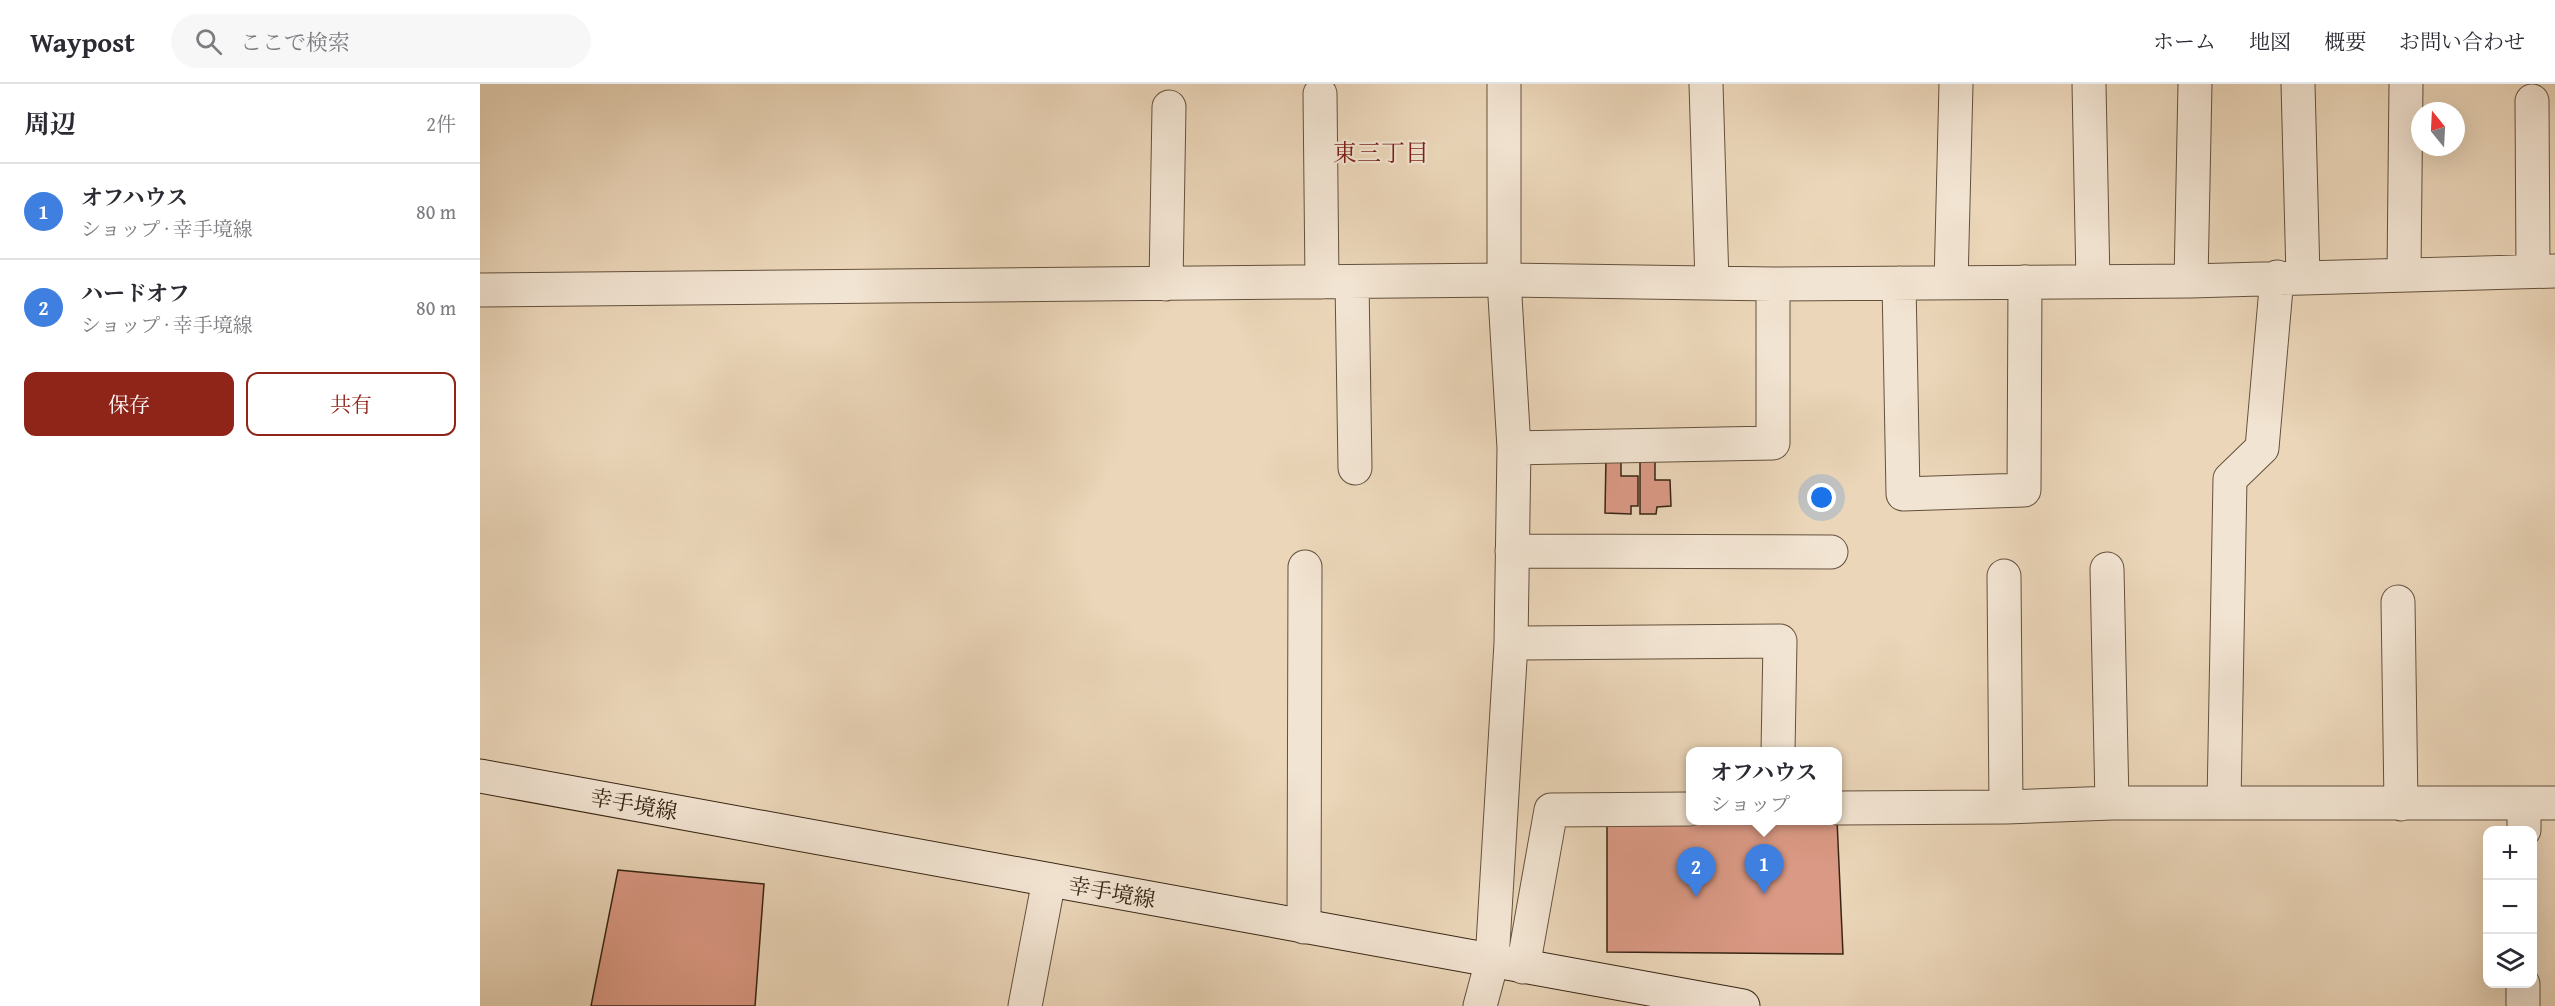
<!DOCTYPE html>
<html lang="ja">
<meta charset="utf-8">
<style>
:root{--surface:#fff;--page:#f7f7f7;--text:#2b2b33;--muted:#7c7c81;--line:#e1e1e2;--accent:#8f2418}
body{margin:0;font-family:"Gentium Book Plus","Noto Serif JP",serif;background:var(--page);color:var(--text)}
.controls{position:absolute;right:18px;bottom:18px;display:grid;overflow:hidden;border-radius:12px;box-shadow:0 6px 24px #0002}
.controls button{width:54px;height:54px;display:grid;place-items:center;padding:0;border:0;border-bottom:2px solid var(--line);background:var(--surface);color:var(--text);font:30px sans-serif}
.compass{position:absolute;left:1931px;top:18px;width:54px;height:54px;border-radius:50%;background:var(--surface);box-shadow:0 6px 24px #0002;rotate:342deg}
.you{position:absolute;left:1342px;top:414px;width:21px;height:21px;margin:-15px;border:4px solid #fff;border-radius:50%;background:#1a73e8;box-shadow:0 0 0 9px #1a73e833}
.badge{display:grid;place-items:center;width:39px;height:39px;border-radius:50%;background:var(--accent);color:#fff;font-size:20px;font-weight:700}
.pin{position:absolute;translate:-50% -50px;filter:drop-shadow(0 2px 3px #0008)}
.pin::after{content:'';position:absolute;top:32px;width:21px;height:18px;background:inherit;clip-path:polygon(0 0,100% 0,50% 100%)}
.popup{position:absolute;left:1206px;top:663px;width:156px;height:78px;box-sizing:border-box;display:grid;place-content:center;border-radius:12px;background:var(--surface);filter:drop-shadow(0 2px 4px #0005);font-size:20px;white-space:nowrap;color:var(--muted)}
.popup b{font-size:22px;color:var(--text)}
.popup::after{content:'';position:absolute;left:50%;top:100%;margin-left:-12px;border:12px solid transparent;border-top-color:var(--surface)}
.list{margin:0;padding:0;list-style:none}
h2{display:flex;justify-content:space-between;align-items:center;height:78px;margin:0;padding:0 24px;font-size:26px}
h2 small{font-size:20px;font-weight:400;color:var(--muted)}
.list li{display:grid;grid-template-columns:39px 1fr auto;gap:18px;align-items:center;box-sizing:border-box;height:96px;padding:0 24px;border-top:2px solid var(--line)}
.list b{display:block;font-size:22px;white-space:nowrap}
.list p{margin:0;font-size:20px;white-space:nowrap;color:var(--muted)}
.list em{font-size:20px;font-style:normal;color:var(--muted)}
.actions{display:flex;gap:12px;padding:18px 24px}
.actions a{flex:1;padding:14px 0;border:2px solid var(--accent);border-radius:12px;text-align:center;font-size:21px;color:var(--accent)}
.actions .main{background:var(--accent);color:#fff}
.icon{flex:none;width:33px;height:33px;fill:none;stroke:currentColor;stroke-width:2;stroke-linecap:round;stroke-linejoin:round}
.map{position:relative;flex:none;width:2075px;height:922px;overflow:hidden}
header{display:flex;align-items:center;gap:36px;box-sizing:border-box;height:84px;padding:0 30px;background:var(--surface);border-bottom:2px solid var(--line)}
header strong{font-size:28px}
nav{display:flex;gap:33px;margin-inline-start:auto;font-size:21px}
.search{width:420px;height:54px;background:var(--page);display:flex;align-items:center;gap:15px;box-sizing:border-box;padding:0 21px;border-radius:33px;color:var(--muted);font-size:22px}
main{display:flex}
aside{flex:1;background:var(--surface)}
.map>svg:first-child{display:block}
.building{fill:#da9984;stroke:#372513;stroke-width:1.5}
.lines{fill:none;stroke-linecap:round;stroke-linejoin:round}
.street-casing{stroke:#64513c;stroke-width:35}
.secondary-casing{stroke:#372513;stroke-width:35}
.street{stroke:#f2e4d2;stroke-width:33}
.secondary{stroke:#f2e4d2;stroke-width:33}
.labels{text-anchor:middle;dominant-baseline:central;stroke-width:4.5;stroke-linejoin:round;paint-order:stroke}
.street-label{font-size:22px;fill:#372513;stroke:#f2e4d2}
.neighbourhood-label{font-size:24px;fill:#7a1f14;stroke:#f2e4d2}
</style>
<header>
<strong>Waypost</strong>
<div class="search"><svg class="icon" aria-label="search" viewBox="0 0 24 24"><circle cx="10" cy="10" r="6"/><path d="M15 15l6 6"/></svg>ここで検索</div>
<nav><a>ホーム</a><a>地図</a><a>概要</a><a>お問い合わせ</a></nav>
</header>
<main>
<aside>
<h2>周辺<small>2件</small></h2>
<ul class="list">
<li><span class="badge" style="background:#3f7fe0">1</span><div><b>オフハウス</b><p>ショップ · 幸手境線</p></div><em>80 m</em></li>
<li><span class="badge" style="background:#3f7fe0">2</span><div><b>ハードオフ</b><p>ショップ · 幸手境線</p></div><em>80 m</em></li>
</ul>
<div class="actions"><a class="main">保存</a><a>共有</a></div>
</aside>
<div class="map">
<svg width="2075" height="922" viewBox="0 0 2075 922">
<rect width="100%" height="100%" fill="#ebd6b9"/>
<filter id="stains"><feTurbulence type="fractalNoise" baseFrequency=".00333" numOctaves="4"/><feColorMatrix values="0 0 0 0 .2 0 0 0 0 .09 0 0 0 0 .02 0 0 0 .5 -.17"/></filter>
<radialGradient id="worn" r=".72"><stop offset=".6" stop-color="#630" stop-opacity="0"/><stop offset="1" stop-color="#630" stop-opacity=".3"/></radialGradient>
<!-- building -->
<path class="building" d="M1126 373H1141V392H1158V422H1151V430L1125 429Z
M1175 376V396H1190L1191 422 1177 423 1176 430H1160V377Z
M1357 736 1363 870 1127 868V737Z
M138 786 284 800 275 922H111Z"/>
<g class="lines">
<!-- street casing -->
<g class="street-casing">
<path id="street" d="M1226 0 1232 199
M1609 0 1613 198
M1818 0 1823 192
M840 10 842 198
M2052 17 2053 187
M1924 189 1926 0
M1711 197 1715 0
M872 198 875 384
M1419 199 1423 410 1544 406 1545 198
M1471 199 1476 0
M686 200 689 23
M0 206 1024 196 1293 200 1711 197 2075 187
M1034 364 1293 359V200
M1032 467 1351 468
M1627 485 1632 719
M1524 492 1526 723
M1918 518 1921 720
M1031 559 1300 557 1298 668
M1744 719 1750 395 1782 364 1797 193
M1358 724 1526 723 1632 719H2075
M2044 746V719
M824 843 825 483
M1043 883 1071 726 1210 725
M545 922 569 796
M1000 922 1012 877 1031 559 1034 364 1024 196V0
M2043 922V900"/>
</g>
<!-- secondary casing -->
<g class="secondary-casing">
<path id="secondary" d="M0 692 1263 922"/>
</g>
<!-- street -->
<use href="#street" class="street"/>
<!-- secondary -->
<use href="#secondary" class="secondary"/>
</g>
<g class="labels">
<!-- street labels -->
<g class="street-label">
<text transform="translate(154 720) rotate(10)">幸手境線</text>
<text transform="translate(632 808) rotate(10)">幸手境線</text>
</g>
<!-- neighbourhood labels -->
<g class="neighbourhood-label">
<text x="901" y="68">東三丁目</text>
</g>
</g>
<rect width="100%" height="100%" filter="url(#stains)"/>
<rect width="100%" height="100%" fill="url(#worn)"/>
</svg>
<div class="controls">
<button>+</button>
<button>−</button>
<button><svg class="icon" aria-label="layers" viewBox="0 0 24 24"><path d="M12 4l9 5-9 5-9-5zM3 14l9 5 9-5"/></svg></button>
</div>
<svg class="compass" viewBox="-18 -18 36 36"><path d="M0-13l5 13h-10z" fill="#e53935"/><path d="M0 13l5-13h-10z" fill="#7c7c81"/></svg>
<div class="you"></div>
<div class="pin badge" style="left:1284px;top:810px;background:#3f7fe0">1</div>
<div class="popup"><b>オフハウス</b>ショップ</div>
<div class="pin badge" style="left:1216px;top:813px;background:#3f7fe0">2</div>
</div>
</main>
